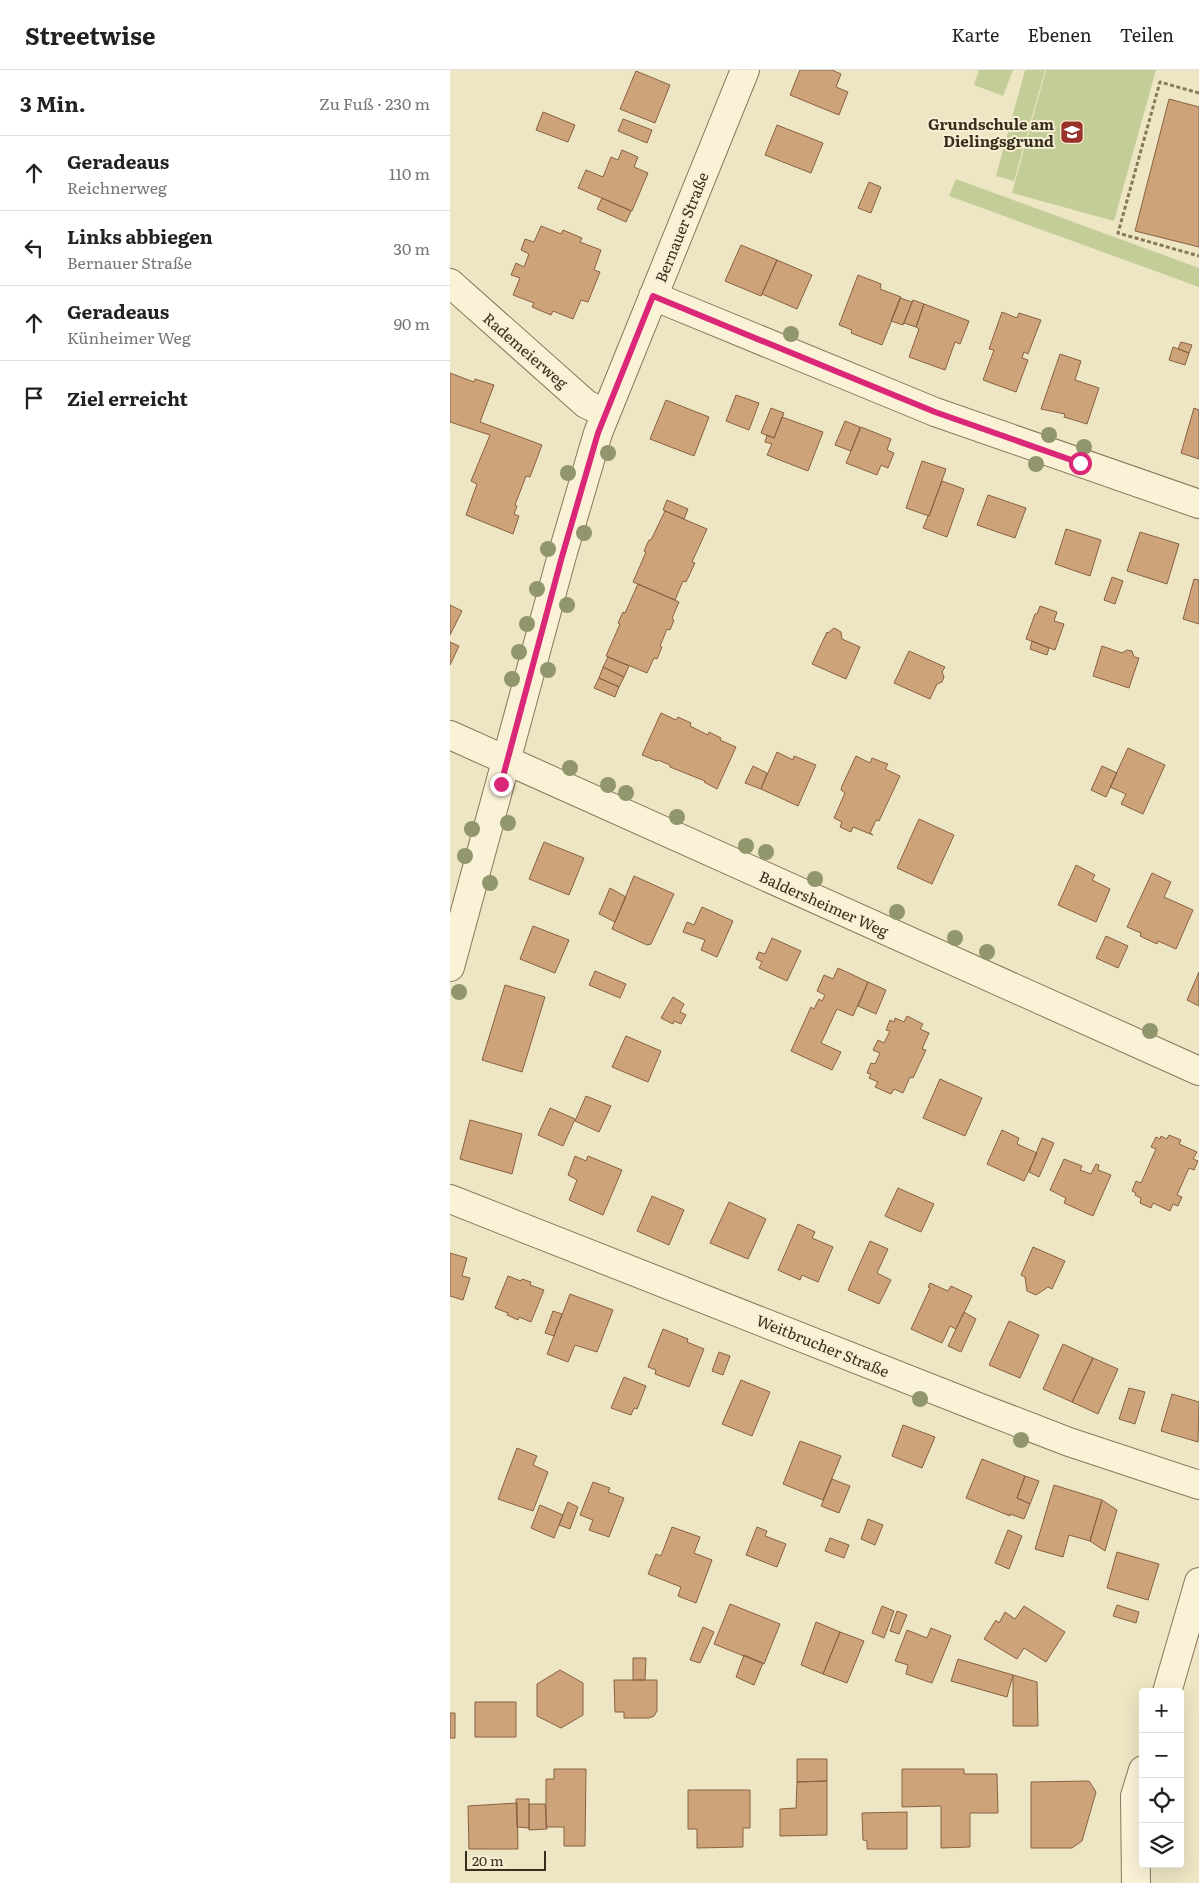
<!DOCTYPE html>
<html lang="de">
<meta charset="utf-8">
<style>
:root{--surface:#fff;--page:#f2f2f2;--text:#222;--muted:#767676;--line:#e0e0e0}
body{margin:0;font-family:Literata,serif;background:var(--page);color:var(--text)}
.controls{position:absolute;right:15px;bottom:15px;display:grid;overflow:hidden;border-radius:5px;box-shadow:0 5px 20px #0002}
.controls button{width:45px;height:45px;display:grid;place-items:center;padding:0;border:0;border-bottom:1px solid var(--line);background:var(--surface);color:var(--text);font:25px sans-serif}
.scale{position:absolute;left:15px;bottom:12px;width:81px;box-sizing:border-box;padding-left:5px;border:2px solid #392d1e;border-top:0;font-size:14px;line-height:18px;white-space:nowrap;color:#392d1e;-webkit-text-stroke:4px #f6efd3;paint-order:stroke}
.stop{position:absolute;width:15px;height:15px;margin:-11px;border:4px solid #db2777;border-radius:50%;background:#fff}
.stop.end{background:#db2777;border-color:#fff;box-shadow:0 1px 5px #0008}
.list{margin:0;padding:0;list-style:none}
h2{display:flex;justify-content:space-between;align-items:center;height:65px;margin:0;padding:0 20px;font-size:21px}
h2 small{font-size:16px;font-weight:400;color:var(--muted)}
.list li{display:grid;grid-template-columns:32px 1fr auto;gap:15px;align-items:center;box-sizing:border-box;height:75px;padding:0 20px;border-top:1px solid var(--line)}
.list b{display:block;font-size:19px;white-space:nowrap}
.list p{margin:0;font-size:16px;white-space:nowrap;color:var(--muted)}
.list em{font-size:16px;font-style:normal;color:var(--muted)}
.icon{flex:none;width:28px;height:28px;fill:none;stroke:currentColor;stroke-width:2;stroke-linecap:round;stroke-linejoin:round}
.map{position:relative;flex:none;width:749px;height:1813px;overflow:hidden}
header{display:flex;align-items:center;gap:30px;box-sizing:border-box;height:70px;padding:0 25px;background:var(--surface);border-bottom:1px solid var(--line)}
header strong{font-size:24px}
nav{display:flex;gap:28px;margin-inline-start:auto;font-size:18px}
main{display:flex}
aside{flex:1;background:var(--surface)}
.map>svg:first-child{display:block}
.green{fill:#c2cd97}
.building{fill:#cda379;stroke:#886240}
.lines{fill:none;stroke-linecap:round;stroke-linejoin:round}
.minor-casing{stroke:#89775a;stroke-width:30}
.path{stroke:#89775a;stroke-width:3;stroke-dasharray:4 2.5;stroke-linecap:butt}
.minor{stroke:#f9f2d7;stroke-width:28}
.tree{fill:#91966d}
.route{stroke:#db2777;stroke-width:6}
.labels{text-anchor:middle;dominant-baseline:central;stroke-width:4;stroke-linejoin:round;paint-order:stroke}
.poi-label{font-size:15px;font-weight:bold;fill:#392d1e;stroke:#f6efd3;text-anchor:end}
.street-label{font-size:15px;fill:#392d1e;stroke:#f6efd3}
</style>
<header>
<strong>Streetwise</strong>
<nav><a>Karte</a><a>Ebenen</a><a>Teilen</a></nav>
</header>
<main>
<aside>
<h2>3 Min.<small>Zu Fuß · 230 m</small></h2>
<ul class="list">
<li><svg class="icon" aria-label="ahead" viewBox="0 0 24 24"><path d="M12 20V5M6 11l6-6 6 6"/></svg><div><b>Geradeaus</b><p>Reichnerweg</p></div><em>110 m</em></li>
<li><svg class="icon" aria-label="left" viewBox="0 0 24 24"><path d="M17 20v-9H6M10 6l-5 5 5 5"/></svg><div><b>Links abbiegen</b><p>Bernauer Straße</p></div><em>30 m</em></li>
<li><svg class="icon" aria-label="ahead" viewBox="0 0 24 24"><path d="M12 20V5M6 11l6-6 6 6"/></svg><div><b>Geradeaus</b><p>Künheimer Weg</p></div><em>90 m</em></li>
<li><svg class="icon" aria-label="arrive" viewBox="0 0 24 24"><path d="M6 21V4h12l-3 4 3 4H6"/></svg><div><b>Ziel erreicht</b></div></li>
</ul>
</aside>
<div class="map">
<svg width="749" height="1813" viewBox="0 0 749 1813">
<rect width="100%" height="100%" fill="#eee5c4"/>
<!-- green -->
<path class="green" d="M529 0H563L553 26 524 15Z
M575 0H595L564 111 546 106Z
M596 0H706L664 151 562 123Z
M506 109 749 198V217L499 126Z"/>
<!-- building -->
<path class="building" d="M350 0H382L391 4 386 17 398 22 389 45 340 25Z
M186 1 220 15 205 53 170 39Z
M719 29 749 37V177L685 161Z
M93 42 125 55 118 72 86 60Z
M173 49 202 60 197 73 168 61Z
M327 55 373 73 361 103 315 85Z
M172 80 188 87 184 97 198 103 182 141 128 118 136 100 153 107 161 87 168 90Z
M419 112 431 117 421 143 408 138Z
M152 128 181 141 176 152 147 139Z
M91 156 111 164 113 160 132 168 130 172 151 180 144 200 150 202 138 232 131 230 123 249 103 241 101 245 82 237 84 233 63 225 70 208 61 205 66 193 74 197 79 184 71 180 75 169 84 172Z
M291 175 327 190 311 226 275 211Z
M327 190 362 205 347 239 312 224Z
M408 205 431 214 430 219 451 227 432 275 401 263 402 260 389 255Z
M450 228 462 232 453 255 441 251Z
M463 230 474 234 466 257 454 253Z
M474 234 519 251 510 274 505 272 495 300 459 287 469 259 466 257Z
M552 242 567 248 569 243 591 250 578 284 574 282 572 288 578 290 566 322 533 310 544 280 539 279Z
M731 272 742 275 739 283 728 279Z
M723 277 739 283 735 295 719 290Z
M610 284 631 291 625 310 649 318 637 354 614 347 615 344 591 339Z
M0 303 24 312 25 309 44 315 30 352 92 375 80 407 76 406 65 435 67 436 64 444 69 446 63 464 16 445 27 414 21 411 40 365 0 352Z
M286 325 309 333 299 360 276 351Z
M216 330 259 347 244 386 200 369Z
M321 338 334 343 324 368 311 363Z
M744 338 749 340V389L731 383Z
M332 347 373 362 358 401 317 385 322 374 315 372 317 365 324 368Z
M395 351 410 357 401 381 385 375Z
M411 357 441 369 437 380 444 383 438 398 431 395 427 405 396 393Z
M472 391 496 399 479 446 456 438Z
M492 411 514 419 497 467 473 458 478 446H479Z
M538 425 576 438 565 468 527 455Z
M217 430 238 439 234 449 213 440Z
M215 441 257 459 242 492 245 493 236 512 233 511 225 530 183 512 196 482 194 481 199 470H201Z
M616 459 651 470 640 506 605 494Z
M690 462 729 474 717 514 677 501Z
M662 507 673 511 665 534 654 530Z
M744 509 749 510V554L733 549Z
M188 514 229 532 222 548 224 550 220 560 217 559 210 576 212 577 207 589 204 588 197 603 156 586 170 554 168 553 173 542 175 543Z
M0 535 12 541 0 565Z
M590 536 607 542 604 551 614 554 605 580 576 569 585 544H587Z
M384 558 391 562 392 569 410 577 396 609 362 594 377 562 378 563Z
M582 571 599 578 597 585 580 579Z
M0 572 9 576 0 595Z
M652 576 672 583 677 580 682 581 684 587 689 588 679 618 643 606Z
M459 581 495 597 492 602 494 607 492 612 487 614 480 629 444 613Z
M158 587 179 596 174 607 153 597Z
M153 597 174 607 169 617 149 608Z
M149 608 169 617 165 627 144 618Z
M211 643 226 650 228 647 241 653 240 656 258 665 259 662 271 668 270 670 286 677 267 719 254 712 255 711 220 697V695L208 690 207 691 192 685Z
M678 678 715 695 693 744 671 734 676 724 660 717Z
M327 682 343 690 344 686 366 695 348 736 311 719Z
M406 686 420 693 422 688 432 692 438 694 435 699 450 706 429 751 426 750 420 763 423 765 403 757 401 762 390 757 392 752 384 748 395 723 391 720 392 716Z
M303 696 317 703 311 719 295 713Z
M652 696 667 703 656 727 641 720Z
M469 749 504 765 482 814 447 798Z
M94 772 134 788 119 825 79 809Z
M626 795 645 805 642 810 660 819 646 852 608 835Z
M702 803 721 812 714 827 743 840 726 879 708 871 707 874 690 866 691 863 677 857Z
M184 806 224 824 201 874 197 875 162 859Z
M160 818 176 827 165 852 149 844Z
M252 837 283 851 267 887 251 880 255 870 233 862 237 852 244 855Z
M83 856 119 870 105 903 70 889Z
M656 866 678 876 668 898 646 888Z
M322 868 351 881 337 911 309 898 312 892 306 889 309 882 315 884Z
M388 898 418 912 403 946 387 939 371 973 391 982 382 1000 341 981 361 937 364 939 369 929 372 931 375 925 367 921 374 905 383 909Z
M145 901 176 914 170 928 139 915Z
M749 902V936L737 930Z
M418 912 436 920 426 944 408 936Z
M55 915 95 927 72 1002 32 990Z
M223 927 234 934 230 942 236 945 231 954 224 951 223 954 211 948Z
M457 946 473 954 470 959 479 963 472 979 476 980 463 1008 460 1007 453 1023 444 1019 441 1024 425 1017 428 1012 419 1008 421 1004 417 1003 421 993 425 994 430 983 423 980 428 970 434 973 440 961 436 960 440 950 444 952 445 948 454 952Z
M176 966 211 981 198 1012 162 997Z
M490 1009 532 1028 515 1066 473 1048Z
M136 1026 161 1036 149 1062 125 1051Z
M100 1038 125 1049 113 1076 88 1065Z
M20 1050 72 1064 62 1104 10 1089Z
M552 1060 569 1068 567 1074 587 1083 574 1111 537 1094Z
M719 1065 731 1070 729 1074 747 1082 743 1089 748 1091 744 1100 739 1098 727 1125 732 1127 728 1136 723 1134 720 1141 703 1133 701 1138 690 1133 691 1128 685 1125 686 1123 682 1121 686 1111 691 1113 706 1079 701 1077 706 1067 710 1069 711 1066 717 1069Z
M592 1068 604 1073 589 1107 579 1102Z
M125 1086 136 1091 138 1086 172 1100 153 1145 119 1130 127 1110 118 1105Z
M614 1089 632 1096 630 1100 641 1104 646 1094 649 1095 648 1100 661 1105 643 1146 614 1133 616 1128 600 1120Z
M448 1118 484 1134 471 1162 435 1146Z
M202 1126 234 1140 219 1175 187 1161Z
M279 1132 316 1149 298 1189 260 1173Z
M348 1154 365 1162 362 1168 383 1177 368 1212 352 1205 350 1210 328 1200Z
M420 1171 438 1179 427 1203 441 1210 429 1234 398 1220Z
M583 1177 615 1191 602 1219 598 1217 586 1225 577 1221 575 1207 571 1205Z
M0 1183 17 1188 12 1206 20 1208 13 1230 0 1226Z
M58 1206 71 1211 72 1209 81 1212 80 1215 94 1220 81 1252 69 1247 68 1250 57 1245 58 1243 45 1238Z
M480 1213 498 1221 501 1216 522 1226 506 1259 500 1256 492 1273 461 1259 480 1218 478 1217Z
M120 1224 163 1240 147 1282 125 1275 118 1292 97 1284Z
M103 1241 112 1244 104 1266 95 1263Z
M514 1242 526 1249 511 1282 498 1276Z
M559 1251 589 1265 570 1308 539 1295Z
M213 1259 238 1269 237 1272 254 1279 239 1317 205 1304 206 1300 198 1297Z
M613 1274 643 1288 622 1332 593 1319Z
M269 1282 280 1286 273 1305 262 1301Z
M643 1288 668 1299 648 1344 622 1332Z
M174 1307 196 1316 187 1339 184 1338 181 1345 161 1338Z
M291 1310 320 1322 302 1366 272 1354Z
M679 1318 695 1322 685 1354 669 1349Z
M722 1324 749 1332 748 1372 711 1361Z
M453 1355 485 1367 472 1398 442 1386Z
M350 1371 391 1386 373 1430 333 1414Z
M67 1378 87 1386 83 1395 98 1402 83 1441 48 1429Z
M532 1389 575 1406 567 1428 580 1434 574 1449 560 1444V1446L516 1428Z
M575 1406 589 1411 580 1434 567 1428Z
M382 1409 400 1416 389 1443 371 1436Z
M143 1412 160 1418 158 1422 174 1428 159 1467 139 1460 143 1450 130 1445Z
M604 1415 652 1430 640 1471 619 1465 613 1487 585 1479Z
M652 1430 667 1440 655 1481 640 1471Z
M118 1432 128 1437 120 1459 109 1455Z
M90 1435 113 1445 104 1468 81 1458Z
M418 1449 433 1455 425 1475 411 1469Z
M222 1457 250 1467 244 1483 262 1490 246 1533 228 1526 231 1517 198 1504 206 1484 211 1486Z
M307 1457 317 1461 315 1466 336 1474 327 1497 296 1485Z
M558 1460 572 1466 559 1499 545 1493Z
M380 1468 399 1475 394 1488 375 1481Z
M667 1482 709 1494 698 1530 657 1518Z
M280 1534 330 1554 314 1594 264 1574Z
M667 1535 689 1542 686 1553 663 1546Z
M432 1536 444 1541 434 1568 422 1563Z
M574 1536 615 1562 596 1592 574 1578 567 1589 534 1569 546 1550 549 1553 555 1542 565 1549Z
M447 1541 457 1545 449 1564 440 1561Z
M366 1552 390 1562 373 1604 351 1595Z
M253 1557 264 1562 250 1593 240 1590Z
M481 1558 501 1566 482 1613 456 1604 458 1595 445 1591 457 1560 477 1568Z
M390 1562 414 1571 397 1613 373 1604Z
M294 1585 313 1593 304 1615 286 1607Z
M183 1588H196L195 1610H183Z
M508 1589 563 1605 557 1627 501 1611Z
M110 1600 133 1613V1645L111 1658 87 1646V1614Z
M563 1605 587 1612 588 1656H563Z
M164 1610H207V1641L204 1646 199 1648H174V1642H165Z
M25 1632H66V1667H25Z
M0 1643H5V1668H0Z
M347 1689H377V1711L347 1712Z
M104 1699H136L135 1776H114V1757H96V1709H104Z
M452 1699H514V1704H547L548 1743H520V1777L491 1778V1736L452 1737Z
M377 1711V1765L330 1766V1739L346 1738 347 1712Z
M639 1711 646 1722 632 1771 622 1778H581V1712Z
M238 1720H300V1758H293V1777L247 1778V1759H238Z
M66 1729H79V1758L67 1757Z
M67 1733 68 1779H19L18 1736Z
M79 1734H95L97 1759 79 1760Z
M457 1742V1779H417V1771L413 1770 412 1743Z"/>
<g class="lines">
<!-- minor casing -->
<g class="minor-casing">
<path id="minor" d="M0 213 136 334 155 343
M203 226 485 342 749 434
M0 665 749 1001
M0 897 111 489 148 363 295 0
M0 1129 528 1337 619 1372 749 1415
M717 1622 749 1512
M686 1813 685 1726 693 1700"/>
</g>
<!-- path -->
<path class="path" d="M749 23 710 12 668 163 749 186"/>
<!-- minor -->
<use href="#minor" class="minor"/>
</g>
<!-- trees -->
<g class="tree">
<circle cx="341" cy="264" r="8"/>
<circle cx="599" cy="365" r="8"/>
<circle cx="634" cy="377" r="8"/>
<circle cx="158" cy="383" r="8"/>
<circle cx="586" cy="394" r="8"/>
<circle cx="118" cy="403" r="8"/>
<circle cx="134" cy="463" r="8"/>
<circle cx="98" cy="479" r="8"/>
<circle cx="87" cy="519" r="8"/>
<circle cx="117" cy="535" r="8"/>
<circle cx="77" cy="554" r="8"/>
<circle cx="69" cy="582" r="8"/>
<circle cx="98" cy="600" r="8"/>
<circle cx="62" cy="609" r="8"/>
<circle cx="120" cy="698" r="8"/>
<circle cx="158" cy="715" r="8"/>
<circle cx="176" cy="723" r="8"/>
<circle cx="227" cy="747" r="8"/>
<circle cx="58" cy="753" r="8"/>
<circle cx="22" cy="759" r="8"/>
<circle cx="296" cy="776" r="8"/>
<circle cx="316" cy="782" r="8"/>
<circle cx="15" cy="786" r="8"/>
<circle cx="365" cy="809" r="8"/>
<circle cx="40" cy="813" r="8"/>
<circle cx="447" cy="842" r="8"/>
<circle cx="505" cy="868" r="8"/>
<circle cx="537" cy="882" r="8"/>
<circle cx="9" cy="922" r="8"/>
<circle cx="700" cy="961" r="8"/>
<circle cx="470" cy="1329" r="8"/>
<circle cx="571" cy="1370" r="8"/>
</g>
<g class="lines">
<!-- route -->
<path class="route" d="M51 714 111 490 148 363 203 226 485 342 630 393"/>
</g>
<!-- icons -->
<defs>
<g id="school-square" transform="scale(1.25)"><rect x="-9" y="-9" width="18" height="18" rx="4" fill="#98322a" stroke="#f6efd3"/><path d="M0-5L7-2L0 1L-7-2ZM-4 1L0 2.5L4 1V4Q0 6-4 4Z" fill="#fff"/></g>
</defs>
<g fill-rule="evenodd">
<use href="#school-square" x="622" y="62"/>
</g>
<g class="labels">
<!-- poi labels -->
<g class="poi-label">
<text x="604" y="53">Grundschule am<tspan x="604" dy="17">Dielingsgrund</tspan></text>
</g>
<!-- street labels -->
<g class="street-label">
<text transform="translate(231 157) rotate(-68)">Bernauer Straße</text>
<text transform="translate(76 280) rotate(41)">Rademeierweg</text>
<text transform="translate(374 833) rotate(24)">Baldersheimer Weg</text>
<text transform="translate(373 1275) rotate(22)">Weitbrucher Straße</text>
</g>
</g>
</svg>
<div class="controls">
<button>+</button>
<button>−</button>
<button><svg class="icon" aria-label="locate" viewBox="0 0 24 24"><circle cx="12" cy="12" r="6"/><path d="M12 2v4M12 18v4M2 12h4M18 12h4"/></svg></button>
<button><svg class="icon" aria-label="layers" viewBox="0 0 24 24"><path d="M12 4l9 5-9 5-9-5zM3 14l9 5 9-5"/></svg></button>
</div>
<div class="scale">20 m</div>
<div class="stop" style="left:630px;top:393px"></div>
<div class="stop end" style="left:51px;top:714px"></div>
</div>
</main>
